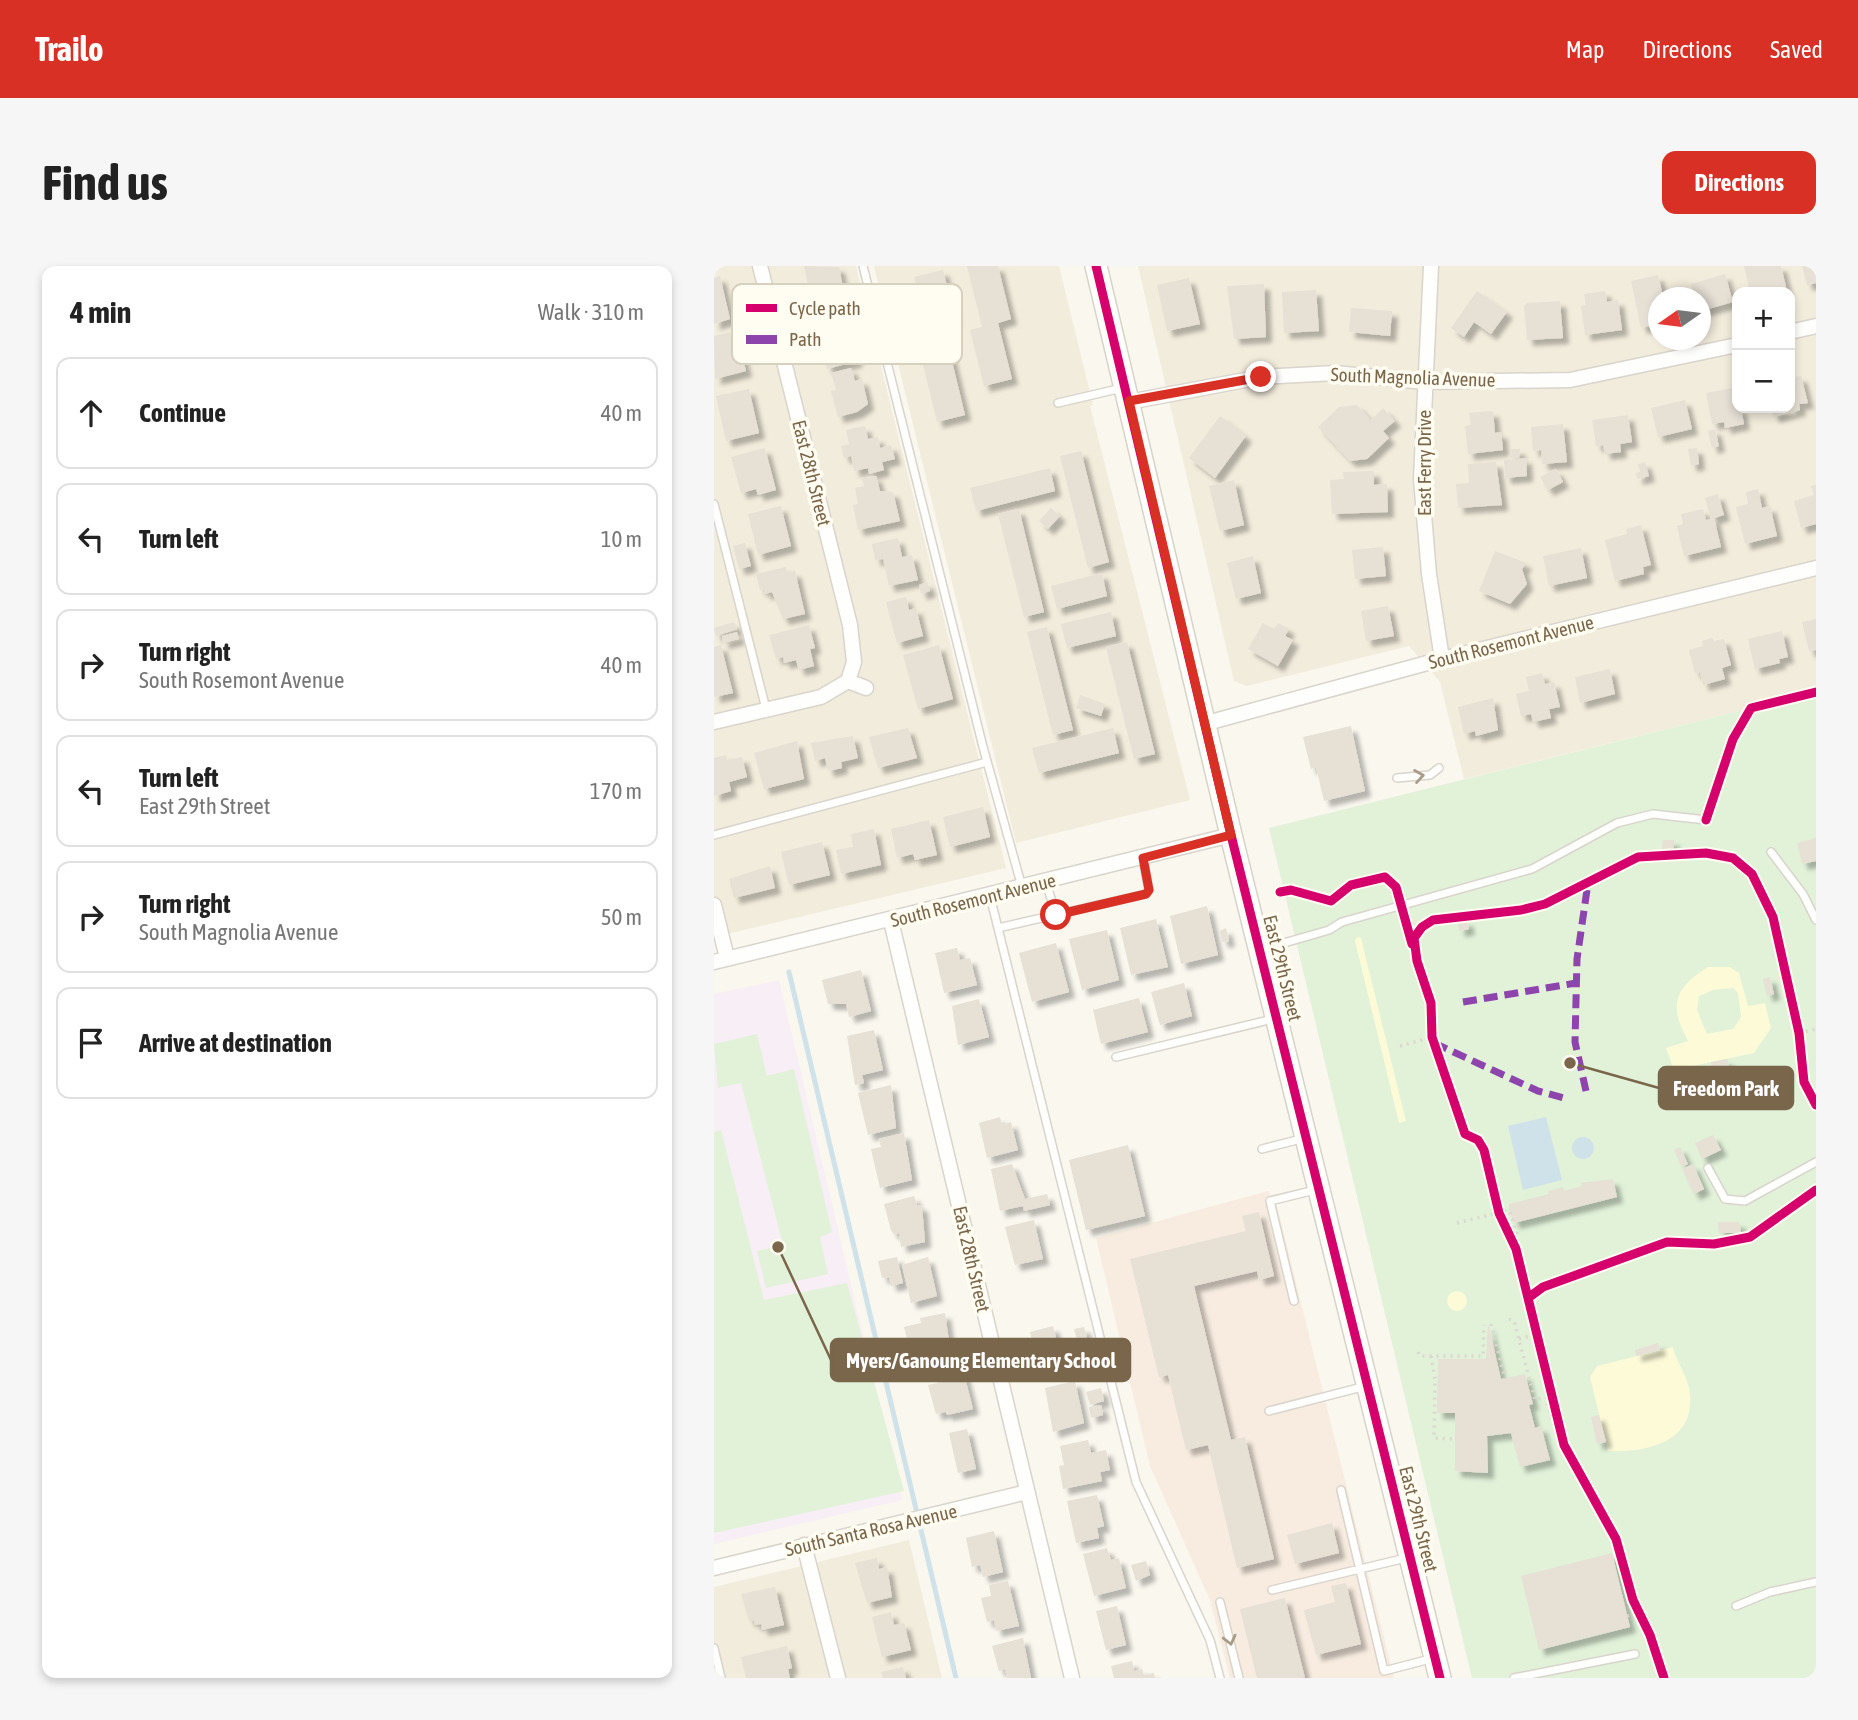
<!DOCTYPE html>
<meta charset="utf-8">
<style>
:root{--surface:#fff;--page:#f6f6f6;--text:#222;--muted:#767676;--line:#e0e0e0;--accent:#d93025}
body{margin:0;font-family:"Asap Condensed",sans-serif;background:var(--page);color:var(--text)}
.controls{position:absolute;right:21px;top:21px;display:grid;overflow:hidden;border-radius:14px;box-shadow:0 4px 10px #0003}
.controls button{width:63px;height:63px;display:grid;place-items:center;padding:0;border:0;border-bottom:2px solid var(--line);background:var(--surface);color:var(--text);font:35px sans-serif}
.compass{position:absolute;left:934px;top:21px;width:63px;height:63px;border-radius:50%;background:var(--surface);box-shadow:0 4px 10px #0003;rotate:256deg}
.stop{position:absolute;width:21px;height:21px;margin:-16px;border:5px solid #d93025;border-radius:50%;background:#fff}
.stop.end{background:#d93025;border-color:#fff;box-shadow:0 2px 7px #0008}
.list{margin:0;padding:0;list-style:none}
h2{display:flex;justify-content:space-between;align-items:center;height:91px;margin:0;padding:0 28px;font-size:30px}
h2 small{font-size:23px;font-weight:400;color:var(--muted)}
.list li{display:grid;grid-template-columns:46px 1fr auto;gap:21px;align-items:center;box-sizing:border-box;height:112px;margin:0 14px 14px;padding:0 14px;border:2px solid var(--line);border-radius:14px}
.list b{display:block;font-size:26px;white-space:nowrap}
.list p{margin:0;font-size:23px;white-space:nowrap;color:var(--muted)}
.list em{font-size:23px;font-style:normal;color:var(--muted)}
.icon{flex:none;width:38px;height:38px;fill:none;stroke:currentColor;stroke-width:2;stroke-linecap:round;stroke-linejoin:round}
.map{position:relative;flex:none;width:1102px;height:1412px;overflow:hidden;border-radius:14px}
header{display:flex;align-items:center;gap:42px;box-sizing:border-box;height:98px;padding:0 35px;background:var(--accent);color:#fff}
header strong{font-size:33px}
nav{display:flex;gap:38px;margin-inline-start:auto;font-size:24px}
.intro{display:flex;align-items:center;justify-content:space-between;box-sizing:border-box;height:168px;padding:0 42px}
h1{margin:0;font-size:49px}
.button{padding:18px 32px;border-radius:14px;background:var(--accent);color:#fff;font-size:24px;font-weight:700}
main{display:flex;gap:42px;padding:0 42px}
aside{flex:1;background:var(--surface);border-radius:14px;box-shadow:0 4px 10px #0003}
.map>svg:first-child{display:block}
.residential{fill:#f2ecdc;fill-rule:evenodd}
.commercial{fill:#f7ecdf}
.education{fill:#f8eef5}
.green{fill:#e1f2d9}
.sand{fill:#fcfad7;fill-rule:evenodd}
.water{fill:#cfe2ea}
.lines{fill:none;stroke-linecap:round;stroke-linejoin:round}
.stream{stroke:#cfe2ea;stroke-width:5}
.building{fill:#e6e0d5;filter:url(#shadow)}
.lane-casing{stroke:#d9d4cc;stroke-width:10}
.street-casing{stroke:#d9d4cc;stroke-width:17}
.secondary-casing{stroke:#d8d3c9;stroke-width:24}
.path{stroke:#dcd7cf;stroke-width:3.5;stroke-dasharray:2 5;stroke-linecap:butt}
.lane{stroke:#fefefc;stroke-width:7}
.street{stroke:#fefefc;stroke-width:14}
.secondary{stroke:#fefefc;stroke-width:21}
.quiet{stroke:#8e44ad;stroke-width:7;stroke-dasharray:14 7;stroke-linecap:butt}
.cycleway-casing{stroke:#fffdf1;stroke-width:13}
.cycleway{stroke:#d6006c;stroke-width:9}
.oneway{stroke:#a89b89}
.route{stroke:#d93025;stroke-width:9}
.labels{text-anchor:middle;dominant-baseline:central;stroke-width:7;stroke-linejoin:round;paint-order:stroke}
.street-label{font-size:19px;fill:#7a664b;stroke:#fffdf1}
.key{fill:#fffdf1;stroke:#d7d0bf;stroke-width:2}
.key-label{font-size:19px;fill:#7a664b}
.leader{fill:none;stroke:#7a664b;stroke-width:2.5}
.callout-dot{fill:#7a664b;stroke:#fffdf1;stroke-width:2.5}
.callout{fill:#7a664b;stroke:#7a664b;stroke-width:2.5}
.callout-label{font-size:21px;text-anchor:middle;font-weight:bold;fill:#fff}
</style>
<header>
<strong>Trailo</strong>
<nav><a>Map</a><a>Directions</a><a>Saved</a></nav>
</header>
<div class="intro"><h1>Find us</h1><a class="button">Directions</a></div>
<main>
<aside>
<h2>4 min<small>Walk · 310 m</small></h2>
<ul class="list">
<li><svg class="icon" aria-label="ahead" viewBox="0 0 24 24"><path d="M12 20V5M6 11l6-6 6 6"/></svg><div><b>Continue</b></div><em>40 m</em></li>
<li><svg class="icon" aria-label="left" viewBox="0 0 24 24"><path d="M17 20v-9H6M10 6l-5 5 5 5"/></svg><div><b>Turn left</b></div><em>10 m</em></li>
<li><svg class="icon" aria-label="right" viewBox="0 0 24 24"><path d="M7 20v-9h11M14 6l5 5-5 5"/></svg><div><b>Turn right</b><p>South Rosemont Avenue</p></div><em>40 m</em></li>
<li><svg class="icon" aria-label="left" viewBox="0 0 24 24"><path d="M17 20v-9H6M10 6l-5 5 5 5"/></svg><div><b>Turn left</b><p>East 29th Street</p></div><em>170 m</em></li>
<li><svg class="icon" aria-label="right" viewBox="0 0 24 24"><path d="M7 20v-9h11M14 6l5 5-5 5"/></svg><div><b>Turn right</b><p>South Magnolia Avenue</p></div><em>50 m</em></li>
<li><svg class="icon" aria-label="arrive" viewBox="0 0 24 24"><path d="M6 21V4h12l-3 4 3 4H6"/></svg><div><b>Arrive at destination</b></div></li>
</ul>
</aside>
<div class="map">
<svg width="1102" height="1412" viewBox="0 0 1102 1412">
<defs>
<filter id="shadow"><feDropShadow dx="6" dy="6" stdDeviation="2" flood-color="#0004"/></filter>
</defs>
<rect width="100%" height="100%" fill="#f9f7ee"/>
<!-- residential -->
<path class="residential" d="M0 0H142L292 602 0 671Z
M160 0H345L379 139 376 140 476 534 302 577Z
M424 0H1102V426L750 513 726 416 695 380 533 420 520 415ZM1023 26H1076V142H1023ZM945 32H987V74H945Z
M195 1274 228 1412H0V1321Z"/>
<!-- commercial -->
<path class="commercial" d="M554 925 563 940 680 1412H516L496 1334 436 1200 382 972Z"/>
<!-- education -->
<path class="education" d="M65 714 188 1234 0 1278V728Z"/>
<!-- green -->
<path class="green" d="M1102 426V1412H758L555 562Z
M43 768 53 810 80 803 118 966 106 971 114 1008 52 1022 43 985 69 979 27 817 4 822 0 778Z
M7 864 50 1034 133 1017 190 1225 0 1267V866Z"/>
<!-- sand -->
<path class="sand" d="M643 671 647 672 692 855 685 857 641 675Z
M994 701H1016L1025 707 1034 740 1051 737 1057 762 1040 787 960 804 952 782 974 775C955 740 959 723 994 701ZM1019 722 1024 727 1027 751 1019 763 993 768 983 744 985 730 999 724Z
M733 1035a10 10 0 1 1 20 0a10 10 0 1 1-20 0Z
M959 1081C962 1095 972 1107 975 1122 985 1175 935 1187 894 1185L876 1111 883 1100Z"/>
<!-- water -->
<path class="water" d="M832 851 848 914 809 924 794 860Z
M858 882a11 11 0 1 1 22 0a11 11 0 1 1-22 0Z"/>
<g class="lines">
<!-- stream -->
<path class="stream" d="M75 706 242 1412"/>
</g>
<!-- building -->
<path class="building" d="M90 0 125 1 130 26 97 34Z
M253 0H284L297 53 284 57 298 113 270 120 256 64 268 61Z
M1030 0H1067L1073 25 1036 26Z
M1088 0H1102V17L1093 19Z
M229 4 241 51 228 54 251 149 223 156 200 61 212 58 200 11Z
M1011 8 1019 36 987 45V32H981L977 18Z
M944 9 949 30 956 28 957 32H944V58L927 62 917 15Z
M6 10 16 53 0 58V12Z
M475 12 486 58 453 65 443 19Z
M550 18 552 71 520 73 513 20Z
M602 24 605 65 570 67 568 26Z
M763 25 793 46 777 68 760 56 750 71 737 62Z
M891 25 893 36 904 34 908 64 871 69 867 40 872 39 870 28Z
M846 35 849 72 813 74 810 40 813 37Z
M637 42 678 45 676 70 635 66Z
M131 46 143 95 113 103 101 53Z
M22 65 32 105 1 113 0 70Z
M137 102 141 115 148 113 154 138 143 146 124 151 117 125 122 124 117 107Z
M1087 110 1094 137 1085 138 1086 144 1059 151 1057 142H1076V112Z
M1023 121V142H1027L1030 158 1011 162 1010 156 998 158 992 127Z
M35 123 45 167 12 175 2 130Z
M971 134 978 163 944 171 937 142Z
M643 139 657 154 669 142 681 155 669 165 675 172 653 193 636 195 604 161 625 141Z
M779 145 781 167 787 166 789 184 754 188 751 160 757 159 755 147Z
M914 149 918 176 906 178 907 186 891 188 889 179 882 180 878 154Z
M506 150 532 170 501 212 475 192Z
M849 158 853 196 828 198 827 184 819 185 817 161Z
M151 160 154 173 164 171 166 182 177 179 181 193 168 196 170 204 155 208 154 202 140 205 137 190 130 192 127 180 135 178 132 164Z
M1001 163 1005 180 998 182 994 165Z
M51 182 62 224 44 229 42 223 27 227 17 191Z
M983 182 985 198 977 200 974 183Z
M796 183H806L805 192H796Z
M367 185 395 296 374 302 346 190Z
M812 192 813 210 791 212 790 194Z
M782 196 788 239 744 242 742 218 755 217 754 198Z
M931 196 935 210 923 213 922 207 926 206 924 198Z
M336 202 341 225 262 245 256 222Z
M842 203 849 216 834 224 826 211Z
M660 205V219L673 218 674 246 618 248 616 214 630 213 629 206Z
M162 210 166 225 179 226 186 255 144 264 139 239 144 238 141 222 150 220 148 213Z
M520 214 530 259 506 265 495 220Z
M1102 219V258L1087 262 1080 235 1100 229 1097 220Z
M1044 223 1048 242 1056 240 1063 270 1031 278 1022 241 1034 238 1032 226Z
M1004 228 1010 249 1000 252 1007 281 970 290 963 260 969 258 967 248 989 243 992 254 997 253 991 232Z
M67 240 77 280 44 289 34 248Z
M337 242 346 250 334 263 325 255Z
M305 243 330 346 310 351 284 248Z
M927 259 937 299 929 301 930 308 901 315 891 274 913 268 912 263Z
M184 272 188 291 198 289 204 314 175 320 169 293 161 294 158 278Z
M31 277 37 300 25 303 19 280Z
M669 281 672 310 641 313 638 284Z
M867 282 873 312 835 320 829 290Z
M781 285 812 297 808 303 813 318 796 338 765 325Z
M539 290 547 327 522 333 513 297Z
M72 301 73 307 81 305 91 348 69 353 58 326 51 328 50 323 46 324 42 308Z
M388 307 393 330 343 343 337 320Z
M213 316 216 325 207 328 205 319Z
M192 331 195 344 202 342 209 370 183 377 172 336Z
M674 340 680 370 652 375 647 345Z
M397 346 402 370 353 382 347 358Z
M1102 353V384L1095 385 1088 356Z
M20 356 23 363 2 370 0 362Z
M549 357 560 363 564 357 575 363 571 370 579 374 564 400 534 383Z
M95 359 101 382 96 383 100 400 85 404 82 394 70 397 69 391 62 393 55 369Z
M333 361 359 464 339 469 313 366Z
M1068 365 1074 391 1065 393 1066 397 1041 403 1034 373Z
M23 366 25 373 9 377 8 370Z
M998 372 1000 375 1010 373 1017 399 1008 402 1011 413 989 419 986 406 981 407 975 384 989 380 988 375Z
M413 376 441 488 420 493 392 381Z
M7 379 19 427 0 431V381Z
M225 379 239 433 204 443 189 389Z
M896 403 901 428 866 437 861 411Z
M828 407 831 418 840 416 846 441 835 443 837 452 819 456 817 448 807 450 802 428 815 425 812 411Z
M366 429 391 438 387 450 362 442Z
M779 432 784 464 762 470 761 465 750 468 744 441Z
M637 460 651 525 610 535 602 501 597 503 589 471Z
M194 462 203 492 164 502 155 471Z
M399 462 405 487 325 507 318 482Z
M139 470 144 492 127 496 128 502 114 505 111 492 101 495 97 477Z
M83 475 90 513 50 523 40 487Z
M12 489 13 494 28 491 33 511 15 516 17 525 0 530V492Z
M269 541 276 571 236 581 229 551Z
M215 554 223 589 201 594 199 588 183 592 177 563Z
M160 563 167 599 127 608 122 584 139 581 137 568Z
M1102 572V595L1088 598 1083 577Z
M949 574H960L959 584 948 583Z
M108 576 116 609 75 619 67 586Z
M56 600 61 622 20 632 15 613Z
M493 640 504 689 467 698 456 650Z
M442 653 454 701 417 709 406 662Z
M753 654 755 663 745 665 744 656Z
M512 662 515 675 508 676 506 665Z
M393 664 405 714 368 724 355 673Z
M342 677 355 726 318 736 305 687Z
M243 682 246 694 256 692 263 719 230 727 221 687Z
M147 704 157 745 135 751 132 738H114L108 714Z
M1056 711 1060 728 1053 730 1049 713Z
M470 717 478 750 446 759 437 726Z
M425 732 434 766 387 778 379 744Z
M265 733 275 771 244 779 238 740Z
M160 764 169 804 148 809 150 817 141 819 133 770Z
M1013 793 1015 799 998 802 997 796Z
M177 819 182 862 154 869 144 827Z
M286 851 288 859 297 856 304 884 273 892 265 857Z
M190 867 198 914 166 922 157 883 167 881 165 873Z
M999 869 1007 884 988 893 981 877Z
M414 879 431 950 372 964 355 894Z
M966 881 974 898 968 901 960 884Z
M298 898 311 933 333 928 336 939 310 945 309 940 286 945 277 903Z
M979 898 990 923 980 928 968 903Z
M899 913 903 931 800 957 795 944V938L835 928 834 925 849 921 850 925 868 920 867 917Z
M200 930 203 939 208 940 211 976 187 981 185 967 180 968 177 964 170 938Z
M545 946 560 1010 545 1014 543 1005 480 1020 517 1174 531 1171 560 1293 523 1302 494 1179 472 1184 454 1109 445 1111 416 993 532 965 528 950Z
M320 954 329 993 301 999 291 961Z
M1004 956H1025L1027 967H1005Z
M183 991 189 1017 177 1020 175 1011 168 1012 164 995Z
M214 991 223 1030 197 1037 188 999Z
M231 1047 237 1089 215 1094 213 1081 196 1085 190 1061 207 1057 206 1052Z
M774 1057 787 1113 811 1108 819 1138 815 1139 821 1162 827 1160 836 1194 806 1201 797 1167 773 1170 774 1207 741 1205V1147H723L724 1093H772Z
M339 1060 349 1101 326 1106 316 1066Z
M370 1061 373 1071 363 1074 360 1063Z
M944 1077 946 1084 922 1090 921 1084Z
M248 1100 259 1143 233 1149 232 1146 222 1148 214 1119 224 1117 222 1107Z
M361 1115 370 1157 339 1166 331 1122Z
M387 1122 390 1135 376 1139 372 1126Z
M387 1139 389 1149 377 1152 375 1141Z
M885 1149 892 1176 883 1178 877 1151Z
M253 1163 262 1203 244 1207 235 1167Z
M374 1174 377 1187 392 1184 396 1204 386 1206 388 1215 349 1223 345 1200 350 1199 346 1180Z
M383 1229 390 1260 383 1262 385 1272 362 1277 353 1235Z
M618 1257 625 1287 581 1298 573 1269Z
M280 1265 289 1306 269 1311 266 1299 258 1301 252 1272Z
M393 1282 397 1294 405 1292 412 1322 380 1330 369 1288Z
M898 1287 916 1361 825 1384 807 1310Z
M163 1292 165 1303 173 1301 178 1331 153 1337 141 1297Z
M432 1295 436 1309 422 1315 417 1299Z
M294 1315 305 1360 282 1365 280 1354 273 1356 267 1332 277 1330 275 1319Z
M632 1317 647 1378 602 1389 590 1344 621 1336 617 1320Z
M61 1321 70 1359 48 1364 47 1358 41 1359 40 1354 35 1355 27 1328Z
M571 1332 591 1412H543L526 1343Z
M403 1340 412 1379 392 1384 382 1345Z
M177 1346 180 1359 190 1357 197 1384 168 1391 158 1351Z
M309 1372 317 1412H293L291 1403 285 1405 278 1380Z
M73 1380 78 1402 74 1403 76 1412H32L27 1391Z
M418 1395 420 1405 428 1403 430 1409 440 1407 441 1412H400L397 1400Z
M189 1401 192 1412H169L167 1406Z"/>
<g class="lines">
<!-- lane casing -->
<g class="lane-casing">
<path id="lane" d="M149 0 269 481 308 621
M344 137 408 122
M0 238 52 443
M683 512 716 509 725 502
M0 569 273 496
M1057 586 1089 628 1102 654
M332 616 342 649
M276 630 422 1216 496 1374 506 1412
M284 662 432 628 435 624 429 592
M549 683 615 664 628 656 818 603 903 557 939 548 992 554
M402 791 559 753
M548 883 591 872
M994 902 1011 933 1031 935 1102 896
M580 1035 556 935 601 924
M555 1145 652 1120
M627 1224 670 1405 720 1392
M558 1324 692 1292
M506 1336 525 1412
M1022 1340 1056 1326 1102 1316
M0 1382 7 1412
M800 1412 921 1388"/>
</g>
<!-- street casing -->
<g class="street-casing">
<path id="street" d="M717 0 707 213 715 308 728 393
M1076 66 1102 60
M415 136 547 111 621 107 711 116 856 114 1023 79
M134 415 152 422
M0 456 107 431 134 415 140 396 136 359 46 0
M493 457 728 393 1102 302
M0 639 13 692
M177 655 358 1412
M0 696 517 569
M90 1279 124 1412
M0 1302 313 1226"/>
</g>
<!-- secondary casing -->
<g class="secondary-casing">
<path id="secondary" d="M382 0 517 569 726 1412"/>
</g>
<!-- path -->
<path class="path" d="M1085 767 1102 763
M686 780 718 771
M743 957 795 944 804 970
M795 1053 800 1055 821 1134 832 1131 839 1157
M777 1058 791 1113
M805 1073 822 1068
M704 1086 706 1090H769L770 1059
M717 1090 721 1113 720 1172 741 1173
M913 1350 925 1347"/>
<!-- lane -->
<use href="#lane" class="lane"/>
<!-- street -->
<use href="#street" class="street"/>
<!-- secondary -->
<use href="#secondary" class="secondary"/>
<!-- quiet -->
<path class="quiet" d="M749 736 862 717
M720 777 824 825 854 833
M872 825 861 776 863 693 874 617"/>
<!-- cycleway casing -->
<g class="cycleway-casing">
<path id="cycleway" d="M382 0 517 569 726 1412
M992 554 1019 473 1037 442 1102 426
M566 626 577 624 617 635 637 619 671 611 682 621 698 678
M814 1032 829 1021 953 976 1000 978 1036 971 1102 924
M950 1412 936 1369 919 1334 902 1273 850 1179 802 983 785 947 770 884 764 874 751 868 718 771 717 737 703 695 700 672 708 661 719 654 807 644 831 638 924 591 992 587 1019 592 1038 608 1059 651 1085 767 1090 816 1102 839"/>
</g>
<!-- cycleway -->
<use href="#cycleway" class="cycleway"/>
</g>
<!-- one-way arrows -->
<defs><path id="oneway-chevron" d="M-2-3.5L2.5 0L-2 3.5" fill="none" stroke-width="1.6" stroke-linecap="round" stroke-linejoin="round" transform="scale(1.75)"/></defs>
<g class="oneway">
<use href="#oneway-chevron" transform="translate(705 510) rotate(-9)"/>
<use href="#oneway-chevron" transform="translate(516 1374) rotate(76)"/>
</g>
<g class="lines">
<!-- route -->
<path class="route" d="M342 649 432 628 435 624 429 592 517 569 415 135 547 111"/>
</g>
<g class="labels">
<!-- street labels -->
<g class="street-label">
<text transform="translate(699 111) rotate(2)">South Magnolia Avenue</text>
<text transform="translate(710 197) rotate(-90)">East Ferry Drive</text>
<text transform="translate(98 207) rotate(76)">East 28th Street</text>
<text transform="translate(797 376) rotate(-14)">South Rosemont Avenue</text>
<text transform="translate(259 634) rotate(-14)">South Rosemont Avenue</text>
<text transform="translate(569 702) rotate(76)">East 29th Street</text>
<text transform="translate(258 993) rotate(77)">East 28th Street</text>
<text transform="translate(705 1253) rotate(76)">East 29th Street</text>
<text transform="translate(157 1264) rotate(-13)">South Santa Rosa Avenue</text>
</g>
</g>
<!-- legend -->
<rect x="18" y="18" width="230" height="80" rx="10" class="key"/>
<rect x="32" y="38" width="31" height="8" fill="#d6006c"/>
<rect x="32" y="69" width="31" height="9" fill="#8e44ad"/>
<g class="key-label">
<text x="75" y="49">Cycle path</text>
<text x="75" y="80">Path</text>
</g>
<!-- callouts -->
<path class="leader" d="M856 797L945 822M64 981L117 1094"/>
<g class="callout-dot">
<circle cx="856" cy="797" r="7"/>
<circle cx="64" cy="981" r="7"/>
</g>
<g class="callout">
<rect x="945" y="801" width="134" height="42" rx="7"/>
<rect x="117" y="1073" width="299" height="42" rx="7"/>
</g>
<g class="callout-label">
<text x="1012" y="830">Freedom Park</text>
<text x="267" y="1102">Myers/Ganoung Elementary School</text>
</g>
</svg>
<div class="controls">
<button>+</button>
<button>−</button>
</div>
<svg class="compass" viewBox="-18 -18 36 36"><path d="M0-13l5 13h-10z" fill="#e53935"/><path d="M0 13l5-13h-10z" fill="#767676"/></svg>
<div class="stop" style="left:342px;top:649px"></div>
<div class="stop end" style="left:547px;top:111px"></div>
</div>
</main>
